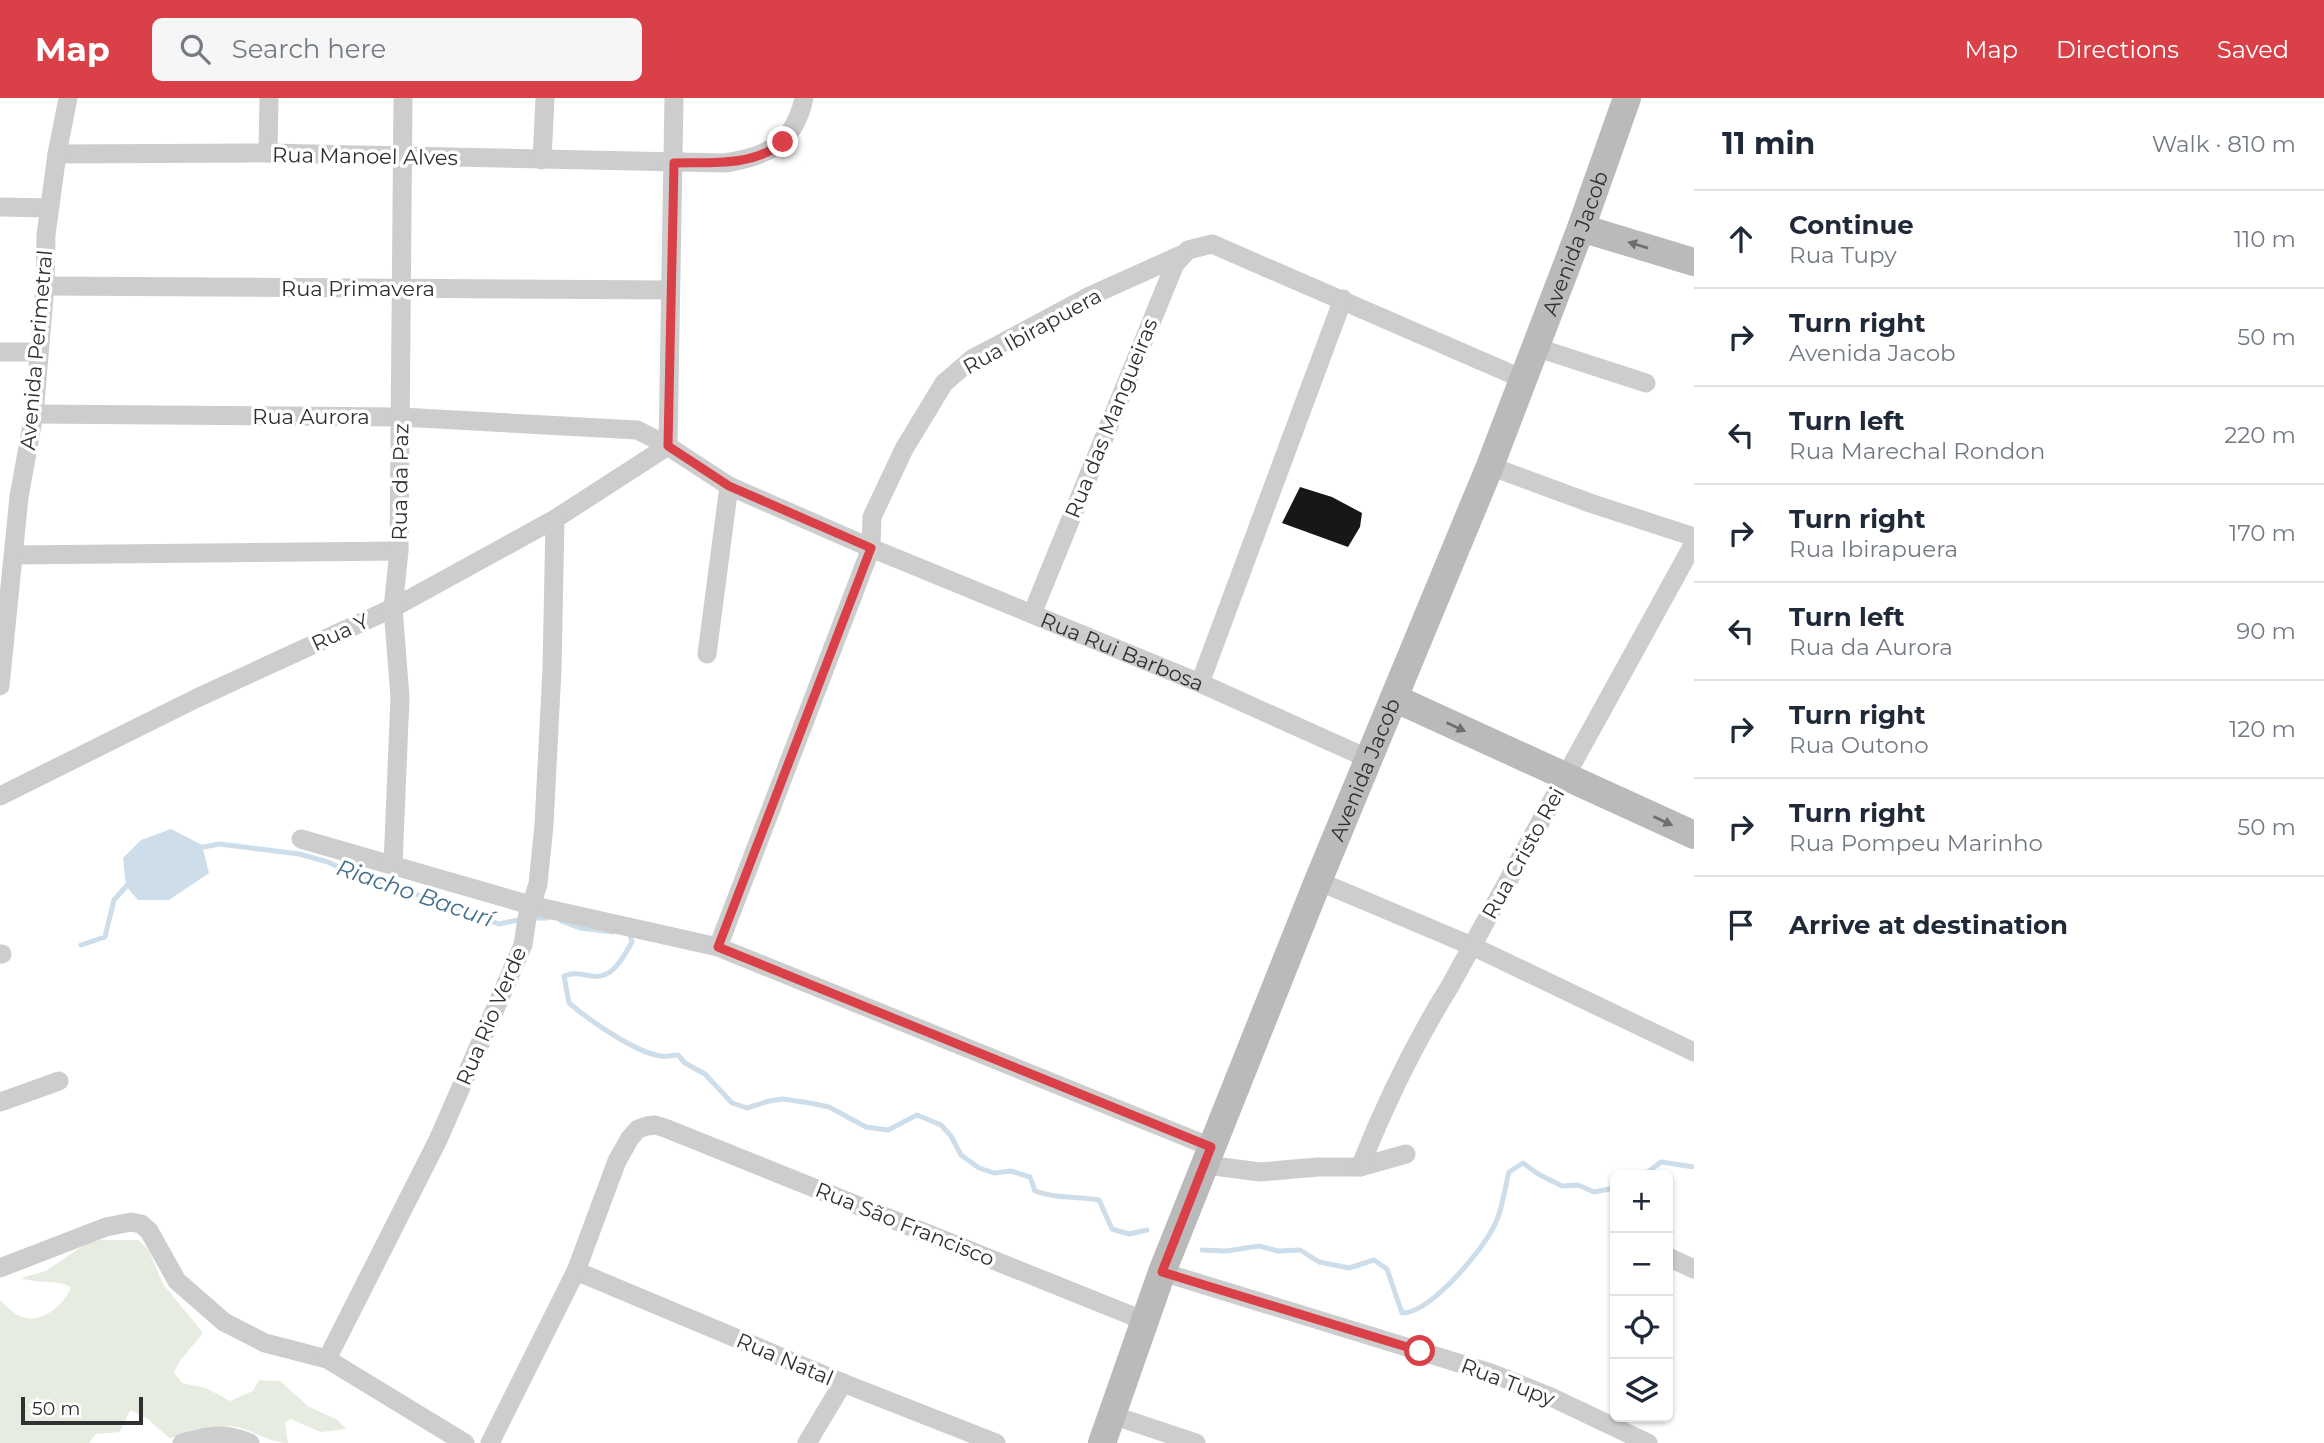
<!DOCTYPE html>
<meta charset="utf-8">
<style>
:root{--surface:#fff;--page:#f6f6f7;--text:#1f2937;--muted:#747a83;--line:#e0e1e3;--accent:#d94048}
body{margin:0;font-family:Montserrat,sans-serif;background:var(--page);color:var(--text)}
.controls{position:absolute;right:21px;bottom:21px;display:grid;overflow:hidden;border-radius:10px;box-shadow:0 2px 5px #0004}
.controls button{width:63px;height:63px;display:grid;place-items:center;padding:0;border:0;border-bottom:2px solid var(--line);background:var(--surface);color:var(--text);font:35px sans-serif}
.scale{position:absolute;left:21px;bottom:18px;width:122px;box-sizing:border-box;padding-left:7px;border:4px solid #303030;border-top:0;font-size:19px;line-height:24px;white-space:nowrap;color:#303030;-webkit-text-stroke:5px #fff;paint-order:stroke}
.stop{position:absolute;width:21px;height:21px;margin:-16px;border:5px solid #d94048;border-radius:50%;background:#fff}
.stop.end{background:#d94048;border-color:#fff;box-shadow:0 2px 7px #0008}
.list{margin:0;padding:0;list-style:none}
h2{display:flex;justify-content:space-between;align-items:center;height:91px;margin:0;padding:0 28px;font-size:30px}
h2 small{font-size:23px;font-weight:400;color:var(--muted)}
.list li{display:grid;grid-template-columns:46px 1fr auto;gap:21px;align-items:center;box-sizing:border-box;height:98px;padding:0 28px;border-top:2px solid var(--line)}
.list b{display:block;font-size:26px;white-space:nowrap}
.list p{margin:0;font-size:23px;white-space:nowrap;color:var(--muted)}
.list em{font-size:23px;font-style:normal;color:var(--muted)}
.icon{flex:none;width:38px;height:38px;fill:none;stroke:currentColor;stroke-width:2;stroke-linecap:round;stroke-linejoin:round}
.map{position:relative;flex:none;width:1694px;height:1345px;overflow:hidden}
header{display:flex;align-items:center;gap:42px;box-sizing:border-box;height:98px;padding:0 35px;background:var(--accent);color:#fff}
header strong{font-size:33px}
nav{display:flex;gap:38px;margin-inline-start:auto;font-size:24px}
.search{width:490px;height:63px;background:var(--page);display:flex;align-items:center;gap:18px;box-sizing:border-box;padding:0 24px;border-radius:10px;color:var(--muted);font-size:26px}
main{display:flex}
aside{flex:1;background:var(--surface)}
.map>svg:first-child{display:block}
.green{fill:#e6ecdf}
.water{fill:#cddeea}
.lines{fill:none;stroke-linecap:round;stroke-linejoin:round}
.stream{stroke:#cddeea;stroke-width:5}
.building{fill:#171717}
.street{stroke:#cdcdcd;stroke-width:19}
.secondary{stroke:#bababa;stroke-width:28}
.oneway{fill:#6e6e6e}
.route{stroke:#d94048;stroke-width:9}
.labels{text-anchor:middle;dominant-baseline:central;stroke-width:7;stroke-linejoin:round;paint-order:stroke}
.street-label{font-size:21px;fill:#303030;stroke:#fff}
.water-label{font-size:23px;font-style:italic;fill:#436f8d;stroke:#fff}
</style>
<header>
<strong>Map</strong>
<div class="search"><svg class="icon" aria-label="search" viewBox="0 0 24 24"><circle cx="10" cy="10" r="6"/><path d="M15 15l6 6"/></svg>Search here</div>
<nav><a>Map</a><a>Directions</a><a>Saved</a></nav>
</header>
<main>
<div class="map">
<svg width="1694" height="1345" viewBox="0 0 1694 1345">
<rect width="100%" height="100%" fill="#fff"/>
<!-- green -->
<path class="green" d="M100 1142H138L148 1151 163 1186 203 1235 179 1264 174 1275 182 1285 206 1290 230 1303 253 1293 259 1282 280 1283 309 1309 338 1322 346 1331 321 1334 290 1321 285 1325 288 1345C271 1345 257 1335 241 1330 219 1324 190 1336 169 1340L148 1321 130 1312 120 1334 96 1336 89 1345H0V1202C7 1208 14 1217 22 1219 43 1226 65 1206 71 1189 55 1181 38 1186 21 1180L46 1173 87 1145Z"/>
<!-- water -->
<path class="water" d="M171 731 202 747 209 775 169 802H138L126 788 123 760 141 742Z"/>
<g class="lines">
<!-- stream -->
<path class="stream" d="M198 750 219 746 299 756 328 764 360 779 393 788 499 826 527 820H548
M561 823 580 830 613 834
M629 835 632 844C623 859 613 882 591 878 581 876 574 874 564 878L569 905C589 922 636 955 661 958 666 959 672 957 678 957L685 965 705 976 732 1005 747 1010 769 1003 783 1001 810 1005 829 1009 866 1029 888 1032 917 1017 941 1027 951 1038 961 1057 979 1070 994 1075 1011 1073 1030 1079 1035 1093C1056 1101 1077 1098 1099 1102L1112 1131 1129 1136 1147 1132
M81 847 105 839 114 802 129 785
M1644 1077 1661 1064 1694 1069
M1202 1152 1226 1153 1259 1148 1278 1153 1300 1152 1319 1164 1349 1170 1374 1162 1387 1171 1402 1215C1430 1215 1479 1156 1492 1132 1502 1115 1504 1093 1509 1074L1523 1065 1538 1076 1562 1088 1578 1087 1594 1094 1615 1090"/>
</g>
<!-- building -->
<path class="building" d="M1300 389 1332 399 1362 415 1360 429 1348 449 1282 425Z"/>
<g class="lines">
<!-- street -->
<g class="street">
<path d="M268 55 269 0"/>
<path d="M57 56 268 55 725 65C768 58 794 46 804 0"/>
<path d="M542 62 545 0"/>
<path d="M0 109 49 110"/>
<path d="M45 188 670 192"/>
<path d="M1535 249 1646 285"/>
<path d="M0 254H39"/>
<path id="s1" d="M34 316 401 319 637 332 663 345 729 388 871 450 1200 585 1369 661"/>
<path d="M668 348 674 0"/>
<path d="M1490 368 1590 405 1694 439"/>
<path d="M14 457 399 453"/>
<path d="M1032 516 1175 166 1188 152 1212 146 1523 281"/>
<path d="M707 556 729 388"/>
<path d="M1200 585 1343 201"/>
<path d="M0 588 19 399 34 316 45 188 46 137 57 56 68 0"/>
<path d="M0 698 197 600 393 510 555 421 668 348"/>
<path d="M301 741 530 807 718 849 1211 1049"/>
<path d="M393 767 400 599 393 510 399 453 403 0"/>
<path d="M1318 783 1472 848 1694 954"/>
<path d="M718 849 871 450 872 419 904 351 944 285 972 261 1090 198 1181 157"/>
<path d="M0 856H2"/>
<path d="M0 1004 59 983"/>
<path d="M1206 1067 1260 1074 1318 1069H1360L1406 1056"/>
<path d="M1360 1069C1385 1006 1414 946 1450 888L1694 445"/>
<path d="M1668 1159 1694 1171"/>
<path d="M0 1170 106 1129 131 1124 141 1126 149 1133 177 1183 224 1224 265 1245 327 1261 465 1345"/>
<path d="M576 1173 843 1285 996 1345"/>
<path d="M1162 1174 1491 1275 1551 1299 1648 1345"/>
<path d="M327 1261 438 1042 523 847 527 820 538 786 544 727 552 571 555 421"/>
<path d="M1112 1317 1196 1345"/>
<path d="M182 1345C210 1337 223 1334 250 1345"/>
<path d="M490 1345 576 1173 617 1063 630 1040 638 1031 647 1028 655 1027 665 1030 1145 1223"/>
<path d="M807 1345 843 1285"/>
</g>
<!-- secondary -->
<g class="secondary">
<path d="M1581 130 1694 164"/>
<path d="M1394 600 1694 737"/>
<path id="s2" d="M1102 1345 1162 1174 1318 783 1490 368 1581 130 1627 0"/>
</g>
</g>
<!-- one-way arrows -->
<defs><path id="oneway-solid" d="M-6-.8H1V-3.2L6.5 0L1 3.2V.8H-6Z" transform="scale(1.75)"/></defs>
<g class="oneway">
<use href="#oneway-solid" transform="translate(1638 147) rotate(-163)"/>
<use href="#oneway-solid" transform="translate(1456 629) rotate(25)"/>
<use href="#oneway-solid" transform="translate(1663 723) rotate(25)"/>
</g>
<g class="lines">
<!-- route -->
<path class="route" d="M783 44C753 69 711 64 674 65L668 348 729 388 871 450 718 849 1211 1049 1162 1174 1420 1253"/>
</g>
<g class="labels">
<!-- street labels -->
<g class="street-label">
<text transform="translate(365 58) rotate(1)">Rua Manoel Alves</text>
<text stroke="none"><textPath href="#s2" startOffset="1290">Avenida Jacob</textPath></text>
<text x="358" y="190">Rua Primavera</text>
<text transform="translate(1032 233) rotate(-29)">Rua Ibirapuera</text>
<text transform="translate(36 252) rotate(-85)">Avenida Perimetral</text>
<text x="311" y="318">Rua Aurora</text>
<text transform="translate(1111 320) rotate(-68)">Rua das Mangueiras</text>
<text transform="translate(400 384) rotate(-89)">Rua da Paz</text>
<text transform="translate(340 534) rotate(-25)">Rua Y</text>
<text stroke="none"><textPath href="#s1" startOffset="1138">Rua Rui Barbosa</textPath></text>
<text stroke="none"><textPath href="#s2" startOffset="723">Avenida Jacob</textPath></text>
<text transform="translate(1523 755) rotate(-61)">Rua Cristo Rei</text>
<text transform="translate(491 918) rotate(-67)">Rua Rio Verde</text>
<text transform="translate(905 1126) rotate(22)">Rua São Francisco</text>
<text transform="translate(785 1261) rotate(23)">Rua Natal</text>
<text transform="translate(1508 1284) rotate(21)">Rua Tupy</text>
</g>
<!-- water labels -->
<g class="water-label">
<text transform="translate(415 795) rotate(19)">Riacho Bacurí</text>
</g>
</g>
</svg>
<div class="controls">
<button>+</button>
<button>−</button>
<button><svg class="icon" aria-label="locate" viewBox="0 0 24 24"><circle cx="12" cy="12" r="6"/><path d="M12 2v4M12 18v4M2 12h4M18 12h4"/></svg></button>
<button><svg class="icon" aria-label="layers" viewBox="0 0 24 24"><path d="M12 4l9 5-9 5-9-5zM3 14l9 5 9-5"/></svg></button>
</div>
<div class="scale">50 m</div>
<div class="stop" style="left:1420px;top:1253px"></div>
<div class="stop end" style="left:783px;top:44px"></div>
</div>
<aside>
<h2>11 min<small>Walk · 810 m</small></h2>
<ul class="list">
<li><svg class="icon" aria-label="ahead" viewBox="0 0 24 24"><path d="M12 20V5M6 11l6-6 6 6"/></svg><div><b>Continue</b><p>Rua Tupy</p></div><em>110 m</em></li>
<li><svg class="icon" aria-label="right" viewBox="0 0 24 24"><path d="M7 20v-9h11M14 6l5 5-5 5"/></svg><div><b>Turn right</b><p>Avenida Jacob</p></div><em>50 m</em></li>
<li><svg class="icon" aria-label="left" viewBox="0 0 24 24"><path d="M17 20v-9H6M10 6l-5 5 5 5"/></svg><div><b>Turn left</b><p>Rua Marechal Rondon</p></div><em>220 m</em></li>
<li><svg class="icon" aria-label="right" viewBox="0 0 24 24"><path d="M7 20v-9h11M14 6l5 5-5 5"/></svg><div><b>Turn right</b><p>Rua Ibirapuera</p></div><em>170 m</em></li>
<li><svg class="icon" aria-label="left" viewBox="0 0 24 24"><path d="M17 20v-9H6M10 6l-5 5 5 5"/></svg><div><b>Turn left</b><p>Rua da Aurora</p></div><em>90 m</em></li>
<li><svg class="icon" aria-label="right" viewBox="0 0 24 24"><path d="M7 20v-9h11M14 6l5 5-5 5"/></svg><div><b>Turn right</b><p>Rua Outono</p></div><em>120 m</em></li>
<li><svg class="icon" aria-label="right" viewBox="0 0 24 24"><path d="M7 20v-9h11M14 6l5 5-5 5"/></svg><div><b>Turn right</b><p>Rua Pompeu Marinho</p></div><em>50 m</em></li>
<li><svg class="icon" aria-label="arrive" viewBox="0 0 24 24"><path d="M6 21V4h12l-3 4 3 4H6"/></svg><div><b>Arrive at destination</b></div></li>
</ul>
</aside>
</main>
